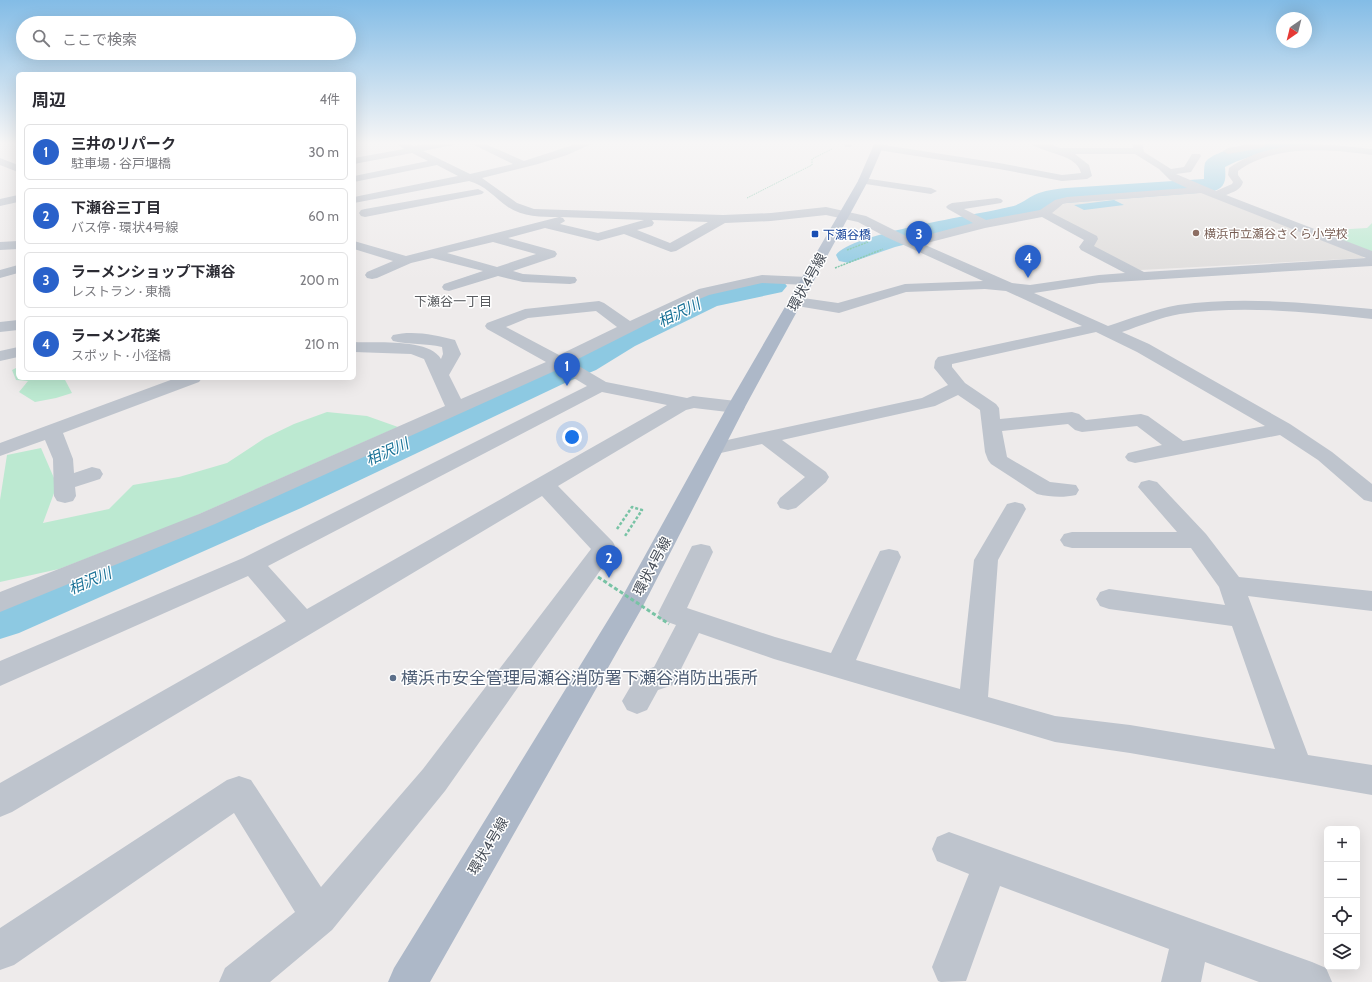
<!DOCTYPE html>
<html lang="ja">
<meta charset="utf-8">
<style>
:root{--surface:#fff;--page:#f2f2f3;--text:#2b2b33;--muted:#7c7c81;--line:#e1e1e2;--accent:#2961ca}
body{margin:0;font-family:Cabin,"Noto Sans JP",sans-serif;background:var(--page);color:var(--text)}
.controls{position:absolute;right:12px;bottom:12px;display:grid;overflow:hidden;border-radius:6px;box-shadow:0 4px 16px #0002}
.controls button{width:36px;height:36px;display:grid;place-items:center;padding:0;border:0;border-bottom:1px solid var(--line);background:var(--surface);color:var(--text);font:20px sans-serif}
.compass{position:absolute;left:1276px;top:12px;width:36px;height:36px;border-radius:50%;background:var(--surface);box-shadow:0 4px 16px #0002;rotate:215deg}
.you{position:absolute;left:572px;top:437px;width:14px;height:14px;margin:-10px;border:3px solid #fff;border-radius:50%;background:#1a73e8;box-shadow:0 0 0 6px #1a73e833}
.badge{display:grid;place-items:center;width:26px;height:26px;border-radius:50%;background:var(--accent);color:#fff;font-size:13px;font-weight:700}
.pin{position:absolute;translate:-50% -33px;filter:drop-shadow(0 1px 2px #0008)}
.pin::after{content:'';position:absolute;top:21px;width:14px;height:12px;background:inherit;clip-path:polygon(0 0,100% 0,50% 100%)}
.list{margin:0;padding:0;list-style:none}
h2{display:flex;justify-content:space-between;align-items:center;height:52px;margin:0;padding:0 16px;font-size:17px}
h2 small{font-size:13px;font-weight:400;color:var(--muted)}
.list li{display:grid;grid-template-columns:26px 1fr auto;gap:12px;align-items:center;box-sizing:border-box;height:56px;margin:0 8px 8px;padding:0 8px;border:1px solid var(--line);border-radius:6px}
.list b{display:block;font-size:15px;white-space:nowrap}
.list p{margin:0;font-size:13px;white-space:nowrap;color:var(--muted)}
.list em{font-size:13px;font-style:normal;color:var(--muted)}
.icon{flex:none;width:22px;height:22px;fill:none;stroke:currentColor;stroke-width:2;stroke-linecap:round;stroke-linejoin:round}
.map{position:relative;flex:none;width:1372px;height:982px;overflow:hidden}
.search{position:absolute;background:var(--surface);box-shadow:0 4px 16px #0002;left:16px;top:16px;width:340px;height:44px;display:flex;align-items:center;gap:10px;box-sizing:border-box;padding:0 14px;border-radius:22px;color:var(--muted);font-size:15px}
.panel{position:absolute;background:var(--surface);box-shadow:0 4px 16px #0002;left:16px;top:72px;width:340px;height:308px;border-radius:6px}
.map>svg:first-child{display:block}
.education{fill:#dfdddc}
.green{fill:#bce9d1}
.water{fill:#8dc9e2}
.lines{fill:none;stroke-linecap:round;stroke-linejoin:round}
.river{fill:#8dc9e2;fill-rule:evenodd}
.path-far2{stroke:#78c3a5;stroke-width:1;stroke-dasharray:1.5 1;stroke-linecap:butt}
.path-far1{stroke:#78c3a5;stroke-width:1.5;stroke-dasharray:2 1;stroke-linecap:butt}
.path{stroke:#78c3a5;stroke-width:2.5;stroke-dasharray:3 2;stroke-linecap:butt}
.minor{fill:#bec4cd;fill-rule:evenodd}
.major{fill:#adb8c8;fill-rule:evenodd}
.path-bridge{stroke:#78c3a5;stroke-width:3;stroke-dasharray:4 2.5;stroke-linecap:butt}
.education-dot{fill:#8d6e63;stroke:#fff;stroke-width:1.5}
.transit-dot{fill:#1a4fb4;stroke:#fff;stroke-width:1.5}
.service-dot{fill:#5c6f8a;stroke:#fff;stroke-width:1.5}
.labels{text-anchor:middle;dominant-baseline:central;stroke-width:3;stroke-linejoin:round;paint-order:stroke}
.far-education-label{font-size:12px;fill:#785e54;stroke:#fff;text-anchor:start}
.far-transit-label{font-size:12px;fill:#164399;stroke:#fff;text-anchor:start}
.far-neighbourhood-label{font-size:13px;fill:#595b5f;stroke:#fff}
.street-label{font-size:14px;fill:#464d57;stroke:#fff}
.water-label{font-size:15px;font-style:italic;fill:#197196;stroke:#fff}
.near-service-label{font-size:17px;fill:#4e5e75;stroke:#fff;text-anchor:start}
</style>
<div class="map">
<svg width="1372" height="982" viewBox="0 0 1372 982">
<rect width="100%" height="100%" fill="#eeebeb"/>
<!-- education -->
<path class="education" d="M1193 192 1203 193 1362 256 1364 258 1140 270 1097 250 1051 213 1056 208 1066 203Z"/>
<!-- green -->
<path class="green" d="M1372 223V254L1316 231 1367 228Z
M18 367V378H64L72 393 56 398 35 402 19 392 28 381 16 380 12 370Z
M327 412 367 416 398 427 179 523 59 569 0 582V500L7 455 41 448 57 485 43 523 109 509 133 485 179 477 227 463 265 438 294 424Z"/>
<!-- water -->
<path class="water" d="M1114 200 1124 205 1084 210 1074 205Z"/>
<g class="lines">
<!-- river -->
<path class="river" d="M1261 142H1314L1312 146 1305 148C1278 152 1250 153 1225 167 1226 180 1226 188 1211 192L1053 204 1037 214 1022 219 967 229 895 247 849 263 839 261 836 255C851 233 978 215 1009 207 1021 205 1028 197 1039 193 1048 190 1057 189 1066 188L1204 179C1204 174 1204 167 1205 163 1210 152 1249 144 1261 142Z
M772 277 782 280 787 286 782 292 717 306 635 346 596 370 567 382 301 508 19 633 0 639V597L269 488 541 366 572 356 611 332 697 293Z"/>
<!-- path-far2 -->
<path class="path-far2" d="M747 198 812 165V159L832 149"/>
<!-- path-far1 -->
<path class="path-far1" d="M847 250 868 242
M835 268 883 249"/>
<!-- path -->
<path class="path" d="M617 529 632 507 642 510 625 536"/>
<!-- minor -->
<path class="minor" d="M394 142H406L414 146 436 142H457L453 145 423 151 470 174 513 164 468 142H481L524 161 582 142H596L567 155 538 164 482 178 517 203 534 209 723 215 771 213 826 207 866 216 912 239 973 223 948 209 946 207 948 205 952 203 997 198 1001 199 1003 201 1001 203 964 209 986 220 1040 210 1055 200 1067 197 1187 188 1170 180 1159 169 1135 154H1075L1089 165 1092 176 1087 179 1062 181 999 169 878 150 875 149 873 147 875 145 878 144 999 163 1062 175 1081 173C1077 153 1041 154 1029 142H1043L1060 148H1133L1132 142H1142L1144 152 1171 169 1184 167 1192 154H1200L1201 156 1191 172 1176 174 1216 191 1232 184 1233 182 1228 175 1229 168C1269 139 1325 143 1372 149V155C1329 149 1275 144 1238 171V175L1243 182C1241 190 1233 192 1226 195L1372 251V266L1099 283 1034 293 1108 326C1130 319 1155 309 1178 305 1242 296 1308 303 1372 309V319C1309 312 1243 305 1180 314 1161 317 1140 326 1122 332L1149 344 1290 424 1332 452 1372 484V502L1364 500 1318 460 1280 435 1135 463 1128 461 1125 457 1128 453 1162 445 1137 426 1082 432 1075 430 1068 424 1002 431 1007 457 1050 482 1076 485 1079 490 1076 495C1063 498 1050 497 1037 494L991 464 988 460 985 452 980 410 958 395 935 406 782 440 826 472 829 477 826 482 796 508 788 510 780 508 777 503 780 498 805 477 762 444 716 454 709 452 706 448 709 444 922 398 948 385 934 368 935 361 938 357 1082 326 1006 291 985 289 906 292 839 313 791 305 788 302 791 299 796 297 838 303 905 284 983 281 886 237 858 222 826 215 771 221 725 223 676 251 671 252 624 234 598 241 545 228 508 238 555 251 557 254 555 257 513 271 523 274 575 277 577 280 575 283 570 284 523 282 498 276 449 291 444 290 442 287 444 284 483 271 432 258 411 263 377 278 372 279 367 278 365 275 367 272 393 261 354 249V241L406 256 559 217C541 217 523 217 508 207 495 198 485 185 469 181L354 203V197L458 176 437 165 354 182V176L428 161 412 153 354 164V158L404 149ZM1201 193 1366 258 1144 272 1094 246 1098 239 1097 236 1052 213 1063 204 1067 203ZM560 217 644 220 598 233 560 224 565 221 563 218ZM1042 217 1084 240 1079 247 1081 250 1125 273 1099 275 1030 285 1012 283 923 244 985 228ZM652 220 708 222 670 243 637 230 652 226 654 223ZM493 242 536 254 497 267 447 253ZM1096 332 1137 352 1265 426 1183 441 1148 416 1141 414 1086 420 1079 414 1072 412 1000 419 999 408 996 404 965 383 952 367V364Z
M843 142H853L851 147H845Z
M1260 142 1264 143 1266 145 1261 148 1228 154 1223 151 1228 148Z
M0 158 18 165V172L0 165Z
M863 178 931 188 937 191 931 194 859 183 858 181 859 179Z
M478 189 484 192 482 194 365 217 361 216 359 213 361 210 365 209Z
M18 195V202L0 206V199Z
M18 241V249L0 250V242Z
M18 265V273L0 278V270Z
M762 275 807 277 812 278 814 281 812 284 807 285 762 283 709 295 685 305 572 362 606 382 687 398 693 396 736 401 743 403 745 407 743 411 736 413 694 408 686 410 558 486 613 542 616 548 445 791 332 930 270 982H219L225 968 295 912 234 813 14 965 0 970V928L227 780 239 776 251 780 321 887 423 769 591 549 542 496 12 812 0 817V783L286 621 248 576 0 686V661L243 558 587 386 559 369 215 524 0 612V592L199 514 445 406 424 359 411 354 354 352V342C375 343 430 338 441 359L443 354 442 347C426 343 409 345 393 341L391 338 393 335C413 330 436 335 455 340L461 354 449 375 461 399 546 362 487 329 485 326 487 323 525 309 599 301 604 303 630 321 699 289ZM596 311 617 327 559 355 506 327 528 318ZM602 392 667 405 307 609 268 566Z
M18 320V330L0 332V322Z
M18 347V357L0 361V351Z
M176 378H202L199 382 63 433 73 459 74 473 92 467 100 469 103 474 100 479 75 487 76 496 73 501 65 503 57 501 54 496 53 459 45 440 0 456V443Z
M1149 480 1157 482 1206 534 1239 577 1372 591V611L1248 596 1308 755 1372 765V795L1130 753 1055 742 774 659 699 633 673 685 658 690 647 710 637 714 627 710 622 701 639 672 654 667 676 625 662 620 658 613 692 546 701 544 710 546 713 552 687 608 775 637 831 653 880 551 889 549 898 551 901 557 856 660 960 689 974 560 1007 504 1015 502 1023 504 1026 509 998 560 988 697 1055 716 1130 725 1275 749 1232 626 1109 609 1100 606 1096 599 1100 592 1109 589 1225 605 1219 587 1191 548H1072L1064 546 1060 540 1064 534 1072 532H1177L1138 487 1141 482Z
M949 832 1312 962 1326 968 1332 982H1259L1205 962 1201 982H1161L1169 949 1000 886 966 981 941 982 938 981 932 967 969 874 937 861 932 849 937 837Z"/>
<!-- major -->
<path class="major" d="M875 142H885L868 181 745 407 643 606 430 982H388L394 968 621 599 727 407 858 181Z"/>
<!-- path-bridge -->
<path class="path-bridge" d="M598 577 669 624"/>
</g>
<!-- sky -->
<linearGradient id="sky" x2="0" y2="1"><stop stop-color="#83bce6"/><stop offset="0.51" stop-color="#f7f6f6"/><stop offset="1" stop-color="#f7f6f6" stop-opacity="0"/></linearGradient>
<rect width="1372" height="280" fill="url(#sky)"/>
<!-- markers -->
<circle class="education-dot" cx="1196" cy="233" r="4"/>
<rect class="transit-dot" x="811" y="230" width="8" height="8" rx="2"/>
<circle class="service-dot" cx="393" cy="678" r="4"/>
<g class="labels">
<!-- far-education labels -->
<g class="far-education-label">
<text x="1204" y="233">横浜市立瀬谷さくら小学校</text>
</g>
<!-- far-transit labels -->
<g class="far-transit-label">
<text x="823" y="234">下瀬谷橋</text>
</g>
<!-- far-neighbourhood labels -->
<g class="far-neighbourhood-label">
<text x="453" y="301">下瀬谷一丁目</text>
</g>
<!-- street labels -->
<g class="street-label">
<text transform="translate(807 282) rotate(-61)">環状4号線</text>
<text transform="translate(652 566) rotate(-62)">環状4号線</text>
<text transform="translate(488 846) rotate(-59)">環状4号線</text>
</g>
<!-- water labels -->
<g class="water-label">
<text transform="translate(679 313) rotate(-26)">相沢川</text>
<text transform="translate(387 452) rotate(-24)">相沢川</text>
<text transform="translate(90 581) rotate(-23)">相沢川</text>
</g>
<!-- near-service labels -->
<g class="near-service-label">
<text x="401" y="678">横浜市安全管理局瀬谷消防署下瀬谷消防出張所</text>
</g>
</g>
</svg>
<div class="controls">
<button>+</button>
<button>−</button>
<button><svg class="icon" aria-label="locate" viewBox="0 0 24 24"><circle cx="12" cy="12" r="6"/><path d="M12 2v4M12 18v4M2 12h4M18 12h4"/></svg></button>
<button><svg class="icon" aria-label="layers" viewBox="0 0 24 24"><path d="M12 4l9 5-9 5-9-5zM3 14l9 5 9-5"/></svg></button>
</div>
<svg class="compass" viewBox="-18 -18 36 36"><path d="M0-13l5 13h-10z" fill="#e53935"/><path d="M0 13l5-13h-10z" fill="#7c7c81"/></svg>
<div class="you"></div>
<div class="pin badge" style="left:567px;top:386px">1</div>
<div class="pin badge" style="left:609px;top:578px">2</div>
<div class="pin badge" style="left:919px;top:254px">3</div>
<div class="pin badge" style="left:1028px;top:278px">4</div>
<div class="search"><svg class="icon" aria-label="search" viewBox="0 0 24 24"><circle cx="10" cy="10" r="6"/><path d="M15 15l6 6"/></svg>ここで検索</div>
<section class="panel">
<h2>周辺<small>4件</small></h2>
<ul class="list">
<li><span class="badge">1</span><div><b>三井のリパーク</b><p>駐車場 · 谷戸堰橋</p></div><em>30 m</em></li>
<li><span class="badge">2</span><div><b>下瀬谷三丁目</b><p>バス停 · 環状4号線</p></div><em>60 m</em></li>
<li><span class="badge">3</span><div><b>ラーメンショップ下瀬谷</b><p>レストラン · 東橋</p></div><em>200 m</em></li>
<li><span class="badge">4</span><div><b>ラーメン花楽</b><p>スポット · 小径橋</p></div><em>210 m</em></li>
</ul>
</section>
</div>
